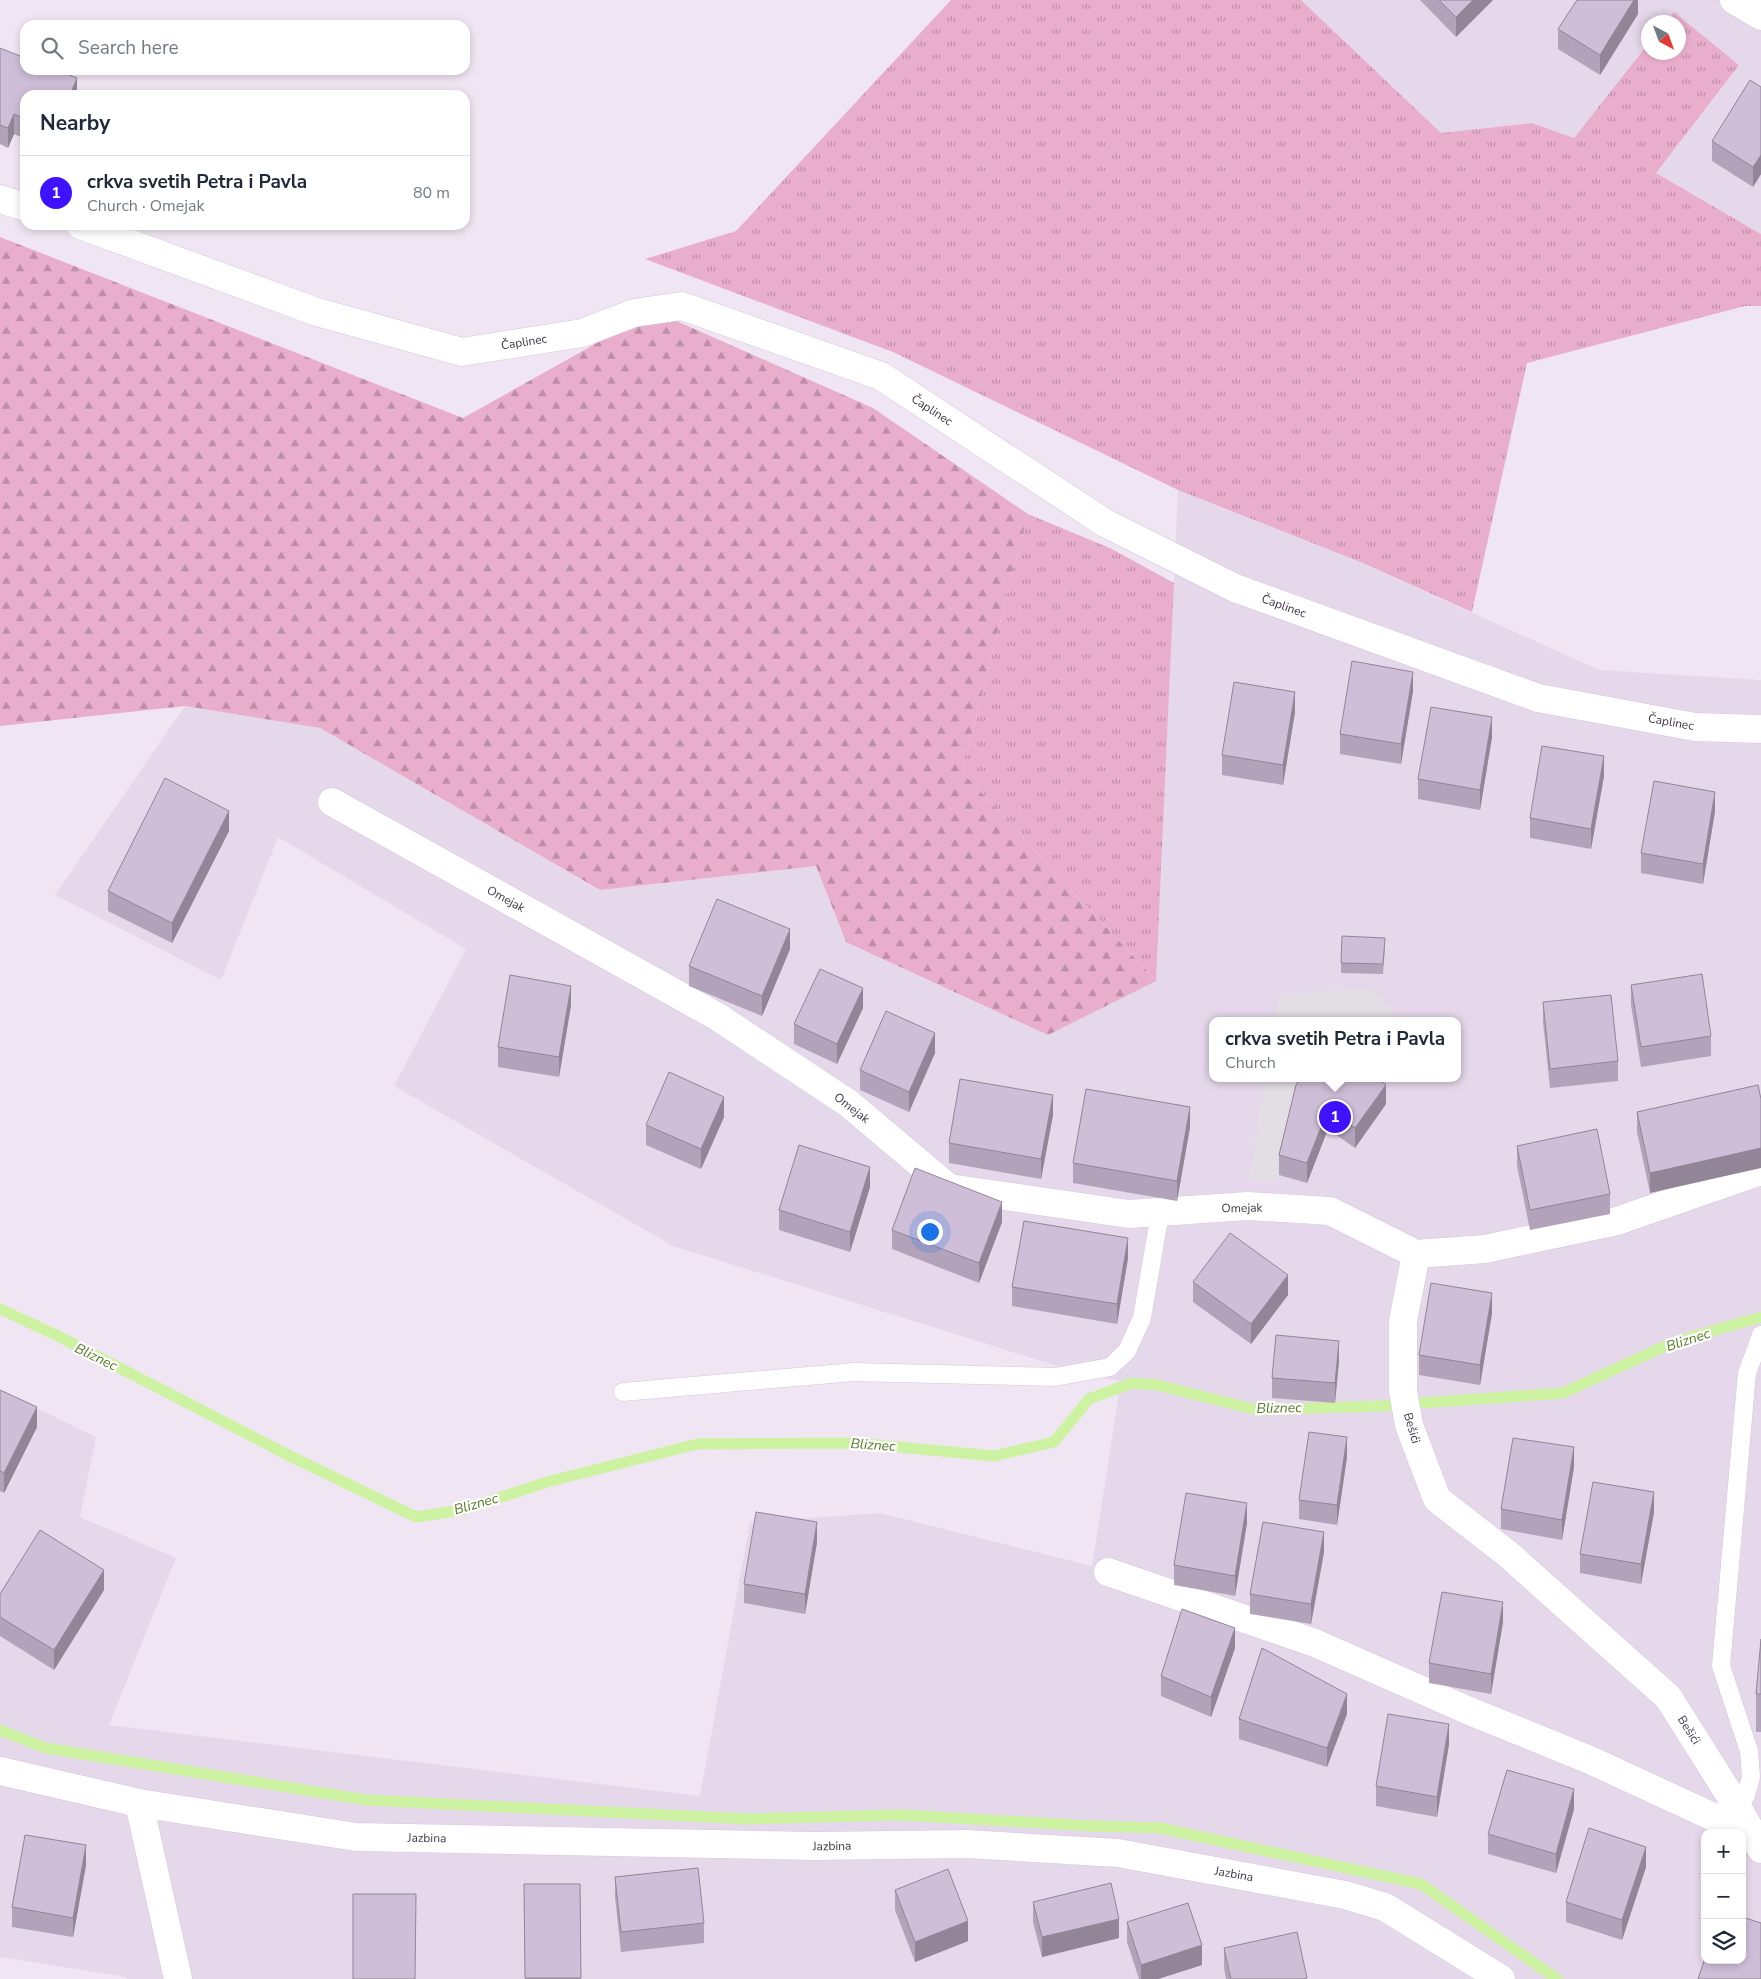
<!DOCTYPE html>
<meta charset="utf-8">
<style>
:root{--surface:#fff;--page:#f6f6f7;--text:#1f2937;--muted:#747a83;--line:#e0e1e3;--accent:#3e12fe}
body{margin:0;font-family:"Nunito Sans",sans-serif;background:var(--page);color:var(--text)}
.controls{position:absolute;right:15px;bottom:15px;display:grid;overflow:hidden;border-radius:10px;box-shadow:0 2px 8px #0003}
.controls button{width:45px;height:45px;display:grid;place-items:center;padding:0;border:0;border-bottom:1px solid var(--line);background:var(--surface);color:var(--text);font:25px sans-serif}
.compass{position:absolute;left:1641px;top:15px;width:45px;height:45px;border-radius:50%;background:var(--surface);box-shadow:0 2px 8px #0003;rotate:139deg}
.you{position:absolute;left:929px;top:1231px;width:18px;height:18px;margin:-12px;border:4px solid #fff;border-radius:50%;background:#1a73e8;box-shadow:0 0 0 8px #1a73e833}
.badge{display:grid;place-items:center;width:32px;height:32px;border-radius:50%;background:var(--accent);color:#fff;font-size:16px;font-weight:700}
.pin{position:absolute;translate:-50% -50%;border:2px solid #fff;box-shadow:0 1px 5px #0006}
.popup{position:absolute;left:1209px;top:1017px;width:252px;height:65px;box-sizing:border-box;display:grid;place-content:center;border-radius:10px;background:var(--surface);filter:drop-shadow(0 1px 4px #0005);font-size:16px;white-space:nowrap;color:var(--muted)}
.popup b{font-size:19px;color:var(--text)}
.popup::after{content:'';position:absolute;left:50%;top:100%;margin-left:-10px;border:10px solid transparent;border-top-color:var(--surface)}
.list{margin:0;padding:0;list-style:none}
h2{display:flex;justify-content:space-between;align-items:center;height:65px;margin:0;padding:0 20px;font-size:21px}
h2 small{font-size:16px;font-weight:400;color:var(--muted)}
.list li{display:grid;grid-template-columns:32px 1fr auto;gap:15px;align-items:center;box-sizing:border-box;height:75px;padding:0 20px;border-top:1px solid var(--line)}
.list b{display:block;font-size:19px;white-space:nowrap}
.list p{margin:0;font-size:16px;white-space:nowrap;color:var(--muted)}
.list em{font-size:16px;font-style:normal;color:var(--muted)}
.icon{flex:none;width:28px;height:28px;fill:none;stroke:currentColor;stroke-width:2;stroke-linecap:round;stroke-linejoin:round}
.map{position:relative;flex:none;width:1761px;height:1979px;overflow:hidden}
.search{position:absolute;background:var(--surface);box-shadow:0 2px 8px #0003;left:20px;top:20px;width:450px;height:55px;display:flex;align-items:center;gap:12px;box-sizing:border-box;padding:0 18px;border-radius:15px;color:var(--muted);font-size:19px}
.panel{position:absolute;background:var(--surface);box-shadow:0 2px 8px #0003;left:20px;top:90px;width:450px;height:140px;border-radius:15px}
.map>svg:first-child{display:block}
.residential{fill:#e6d8eb;fill-rule:evenodd}
.grass{fill:url(#grass-tufts)}
.forest{fill:url(#forest-firs)}
.parking{fill:#e2dee4}
.lines{fill:none;stroke-linecap:round;stroke-linejoin:round}
.stream{stroke:#cdf2a1;stroke-width:11}
.service-casing{stroke:#d6c5dd;stroke-width:19}
.minor-casing{stroke:#d6c5dd;stroke-width:29}
.tertiary-casing{stroke:#d6c5dd;stroke-width:29}
.service{stroke:#fff;stroke-width:18}
.minor{stroke:#fff;stroke-width:28}
.tertiary{stroke:#fff;stroke-width:28}
.wall{fill:#b2a3ba}
.shaded-wall{fill:#918597}
.building{fill:#cfbed8;stroke:#918597}
.labels{text-anchor:middle;dominant-baseline:central;stroke-width:4.5;stroke-linejoin:round;paint-order:stroke}
.street-label{font-size:12px;fill:#403546;stroke:#fff}
.water-label{font-size:14px;font-style:italic;fill:#537b23;stroke:#fff}
</style>
<div class="map">
<svg width="1761" height="1979" viewBox="0 0 1761 1979">
<defs>
<pattern id="grass-tufts" width="24" height="20" patternUnits="userSpaceOnUse" patternTransform="scale(1.25)"><rect width="24" height="20" fill="#e9aecc"/><path d="M3 7l-1-3M5 7V3M7 7l1-3M15 17l-1-3M17 17v-4M19 17l1-3" fill="none" stroke="#be8ea7"/></pattern>
<pattern id="forest-firs" width="22" height="20" patternUnits="userSpaceOnUse" patternTransform="scale(1.25)"><rect width="22" height="20" fill="#e9aecc"/><path d="M5 1l3.5 6h-7zM16 11l3.5 6h-7z" fill="#be8ea7"/></pattern>
</defs>
<rect width="100%" height="100%" fill="#f0e6f3"/>
<!-- residential -->
<path class="residential" d="M1301 0H1761V234L1656 173 1739 65 1674 12 1666 22H1648V44L1574 138 1532 123 1441 133Z
M1178 490 1363 563 1599 670 1761 680V1979H127L126 1977 0 1957V1390L96 1437 80 1517 176 1558 109 1725 700 1796 750 1522 880 1513 1092 1566 1121 1381 1089 1376 673 1246 394 1086 466 949 278 837 221 980 55 895 185 706 320 728 600 890 816 866 846 942 1156 981ZM1212 1021H1458V1078H1212ZM1705 1833H1742V1960H1705Z"/>
<!-- grass -->
<path class="grass" d="M951 0H1301L1441 133 1532 123 1574 138 1648 44V52H1678V22H1666L1674 12 1739 65 1656 173 1761 234V306H1745L1527 363 1472 612 1363 563 1178 490 893 352 645 259 736 231Z
M1028 514 1112 549 1174 583 1156 981 962 772Z"/>
<!-- forest -->
<path class="forest" d="M0 237 463 418 654 311 873 408 1028 514 962 772 1156 981 1048 1035 846 942 816 866 600 890 320 728 185 706 0 726Z"/>
<!-- parking -->
<path class="parking" d="M1372 989 1394 1012 1393 1021H1275L1279 995Z
M1265 1078H1308L1290 1107 1278 1181 1249 1180Z"/>
<g class="lines">
<!-- stream -->
<path class="stream" d="M0 1309 56 1335 290 1456 416 1517 462 1510 547 1482 697 1444 856 1443 994 1456 1054 1442 1089 1399 1132 1383 1157 1385 1257 1410 1379 1406 1563 1393 1674 1342 1761 1317
M0 1730 46 1748 366 1800 747 1819 902 1815 1092 1826 1160 1828 1421 1884 1557 1979"/>
<!-- service casing -->
<g class="service-casing">
<path id="service" d="M623 1392 854 1372 1055 1377 1110 1367 1127 1351 1142 1318 1160 1213
M1738 1808 1746 1795 1751 1777 1749 1751 1721 1666 1747 1373 1761 1335"/>
</g>
<!-- minor casing -->
<g class="minor-casing">
<path id="minor" d="M1734 0 1761 16
M0 199 25 207
M80 225 317 312 462 352 582 333 634 313 682 306 881 376 1105 523 1235 588 1538 698 1695 727 1761 729
M332 802 718 1017 848 1103 949 1188 1129 1214 1248 1206 1330 1211 1416 1254
M1761 1171 1617 1221 1485 1249 1416 1254 1403 1321V1391L1409 1425 1437 1499 1509 1555 1668 1697 1738 1808 1761 1849
M1108 1572 1315 1643 1467 1710 1590 1760 1709 1815 1748 1827
M139 1803 178 1979"/>
</g>
<!-- tertiary casing -->
<g class="tertiary-casing">
<path id="tertiary" d="M0 1771 139 1803 356 1837 814 1846 967 1844 1118 1853 1345 1895 1385 1907 1501 1979"/>
</g>
<!-- service -->
<use href="#service" class="service"/>
<!-- minor -->
<use href="#minor" class="minor"/>
<!-- tertiary -->
<use href="#tertiary" class="tertiary"/>
</g>
<!-- wall -->
<path class="wall" d="M1420 0H1493L1456 37Z
M1638 0V14L1600 75 1558 49V29Z
M0 48 77 95H25V139L14 134 8 148 0 144Z
M1761 87V174L1753 187 1712 161V141Z
M1413 691 1401 764 1340 754V734Z
M1295 712 1283 785 1222 775V755Z
M1492 737 1480 810 1418 799V779Z
M1604 776 1591 849 1530 838V818Z
M1715 811 1703 884 1641 873V853Z
M229 831 172 943 108 911V891Z
M1385 948 1383 974 1341 973V963Z
M790 949 762 1016 689 986V966Z
M1631 985 1711 1036V1056L1641 1067 1631 1005Z
M1543 1002 1618 1061V1081L1550 1088 1543 1022Z
M571 1005 559 1077 498 1067V1047Z
M863 1008 837 1064 794 1044V1024Z
M935 1053 909 1112 860 1090V1070Z
M1296 1085 1386 1104 1355 1148 1328 1129 1307 1183 1279 1175V1155Z
M1761 1099 1650 1193 1637 1132V1112Z
M1053 1115 1041 1179 949 1163V1143Z
M724 1117 701 1169 646 1145V1125Z
M1190 1127 1177 1201 1073 1183V1163Z
M1517 1146 1610 1194V1214L1530 1230 1517 1166Z
M870 1187 850 1252 779 1230V1210Z
M1002 1222 979 1283 892 1249V1230Z
M1128 1258 1117 1324 1012 1306V1287Z
M1193 1282 1288 1295 1251 1344 1193 1302Z
M1492 1313 1480 1385 1419 1375V1355Z
M1339 1361 1335 1403 1272 1398V1378Z
M0 1390 37 1427 4 1493 0 1491Z
M1347 1457 1337 1525 1299 1519V1500Z
M1574 1467 1562 1540 1501 1529V1509Z
M1654 1512 1641 1584 1580 1573V1554Z
M1247 1523 1235 1596 1174 1585V1565Z
M817 1542 805 1614 744 1603V1584Z
M1324 1552 1311 1624 1250 1614V1594Z
M104 1590 54 1670 0 1636V1594Z
M1503 1622 1491 1694 1429 1683V1663Z
M1761 1639V1732H1756V1694Z
M1235 1648 1211 1717 1161 1696V1676Z
M1347 1714 1327 1767 1239 1739V1719Z
M1449 1744 1437 1817 1376 1806V1786Z
M1574 1809 1556 1873 1488 1854V1834Z
M86 1865 73 1937 12 1927V1907Z
M1646 1867 1622 1940 1566 1922V1902Z
M615 1877 704 1923V1943L621 1952 615 1897Z
M524 1884H580L581 1979H525Z
M895 1890 968 1941 915 1962 895 1910Z
M1033 1902 1119 1938 1042 1957 1033 1922Z
M1127 1922 1202 1965 1158 1979H1139L1127 1942Z
M1224 1948 1307 1979H1226L1224 1968Z"/>
<!-- shaded-wall -->
<path class="shaded-wall" d="M1473 0H1493L1456 37V17Z
M1634 0H1638V14L1600 75V55Z
M77 78V95H70Z
M14 114V134L8 148V128Z
M1761 155V174L1753 187V167Z
M1413 672V691L1401 764V744Z
M1295 692V712L1283 785V765Z
M1492 717V737L1480 810V790Z
M1604 756V776L1591 849V829Z
M1715 792V811L1703 884V864Z
M229 811V831L172 943V923Z
M790 929V949L762 1016V996Z
M571 986V1005L559 1077V1057Z
M863 988V1008L837 1064V1044Z
M935 1033V1053L909 1112V1092Z
M1386 1085V1104L1355 1148V1128Z
M1053 1095V1115L1041 1179V1159Z
M724 1097V1117L701 1169V1149Z
M1190 1107V1127L1177 1201V1181Z
M1328 1109V1129L1307 1183V1163Z
M1761 1148V1168L1650 1193V1173Z
M870 1167V1187L850 1252V1232Z
M1002 1202V1222L979 1283V1263Z
M1128 1238V1258L1117 1324V1304Z
M1288 1275V1295L1251 1344V1324Z
M1492 1293V1313L1480 1385V1365Z
M1339 1341V1361L1335 1403V1383Z
M37 1407V1427L4 1493V1473Z
M1347 1437V1457L1337 1525V1505Z
M1574 1447V1467L1562 1540V1520Z
M1654 1492V1512L1641 1584V1564Z
M1247 1503V1523L1235 1596V1576Z
M817 1522V1542L805 1614V1594Z
M1324 1532V1552L1311 1624V1604Z
M104 1570V1590L54 1670V1650Z
M1503 1602V1622L1491 1694V1674Z
M1235 1628V1648L1211 1717V1697Z
M1347 1694V1714L1327 1767V1748Z
M1449 1724V1744L1437 1817V1797Z
M1574 1789V1809L1556 1873V1854Z
M86 1845V1865L73 1937V1918Z
M1646 1847V1867L1622 1940V1920Z
M1119 1919V1938L1042 1957V1937Z
M968 1921V1941L915 1962V1942Z
M1202 1945V1965L1158 1979H1141V1965Z"/>
<!-- building -->
<path class="building" d="M1439 0H1473L1456 17Z
M1577 0H1634L1600 55 1558 29Z
M0 48 25 58V70H57L77 78 70 95H25V119L14 114 8 128 0 125Z
M1750 80 1761 87V155L1753 167 1712 141Z
M1352 661 1413 672 1401 744 1340 734Z
M1234 682 1295 692 1283 765 1222 755Z
M1431 707 1492 717 1480 790 1418 779Z
M1542 746 1604 756 1591 829 1530 818Z
M165 778 229 811 172 923 108 891Z
M1654 781 1715 792 1703 864 1641 853Z
M717 899 790 929 762 996 689 966Z
M1342 936 1385 938 1383 964 1341 963Z
M820 969 863 988 837 1044 794 1024Z
M1702 974 1711 1036 1641 1047 1631 985Z
M510 975 571 986 559 1057 498 1047Z
M1611 995 1618 1061 1550 1069 1543 1002Z
M886 1011 935 1033 909 1092 860 1070Z
M669 1072 724 1097 701 1149 646 1125Z
M1301 1078H1378L1386 1085 1355 1128 1328 1109 1307 1163 1279 1155 1296 1085Z
M960 1079 1053 1095 1041 1159 949 1143Z
M1758 1085 1761 1099V1148L1650 1173 1637 1112Z
M1086 1089 1190 1107 1177 1181 1073 1163Z
M1597 1129 1610 1194 1530 1210 1517 1146Z
M799 1145 870 1167 850 1232 779 1210Z
M915 1168 1002 1202 979 1263 892 1230Z
M1024 1221 1128 1238 1117 1304 1012 1287Z
M1230 1233 1288 1275 1251 1324 1193 1282Z
M1431 1283 1492 1293 1480 1365 1419 1355Z
M1276 1335 1339 1341 1335 1383 1272 1378Z
M0 1390 37 1407 4 1473 0 1471Z
M1309 1432 1347 1437 1337 1505 1299 1500Z
M1513 1438 1574 1447 1562 1520 1501 1509Z
M1593 1482 1654 1492 1641 1564 1580 1554Z
M1186 1493 1247 1503 1235 1576 1174 1565Z
M756 1512 817 1522 805 1594 744 1584Z
M1263 1522 1324 1532 1311 1604 1250 1594Z
M40 1530 104 1570 54 1650 0 1617V1594Z
M1442 1592 1503 1602 1491 1674 1429 1663Z
M1182 1609 1235 1628 1211 1697 1161 1676Z
M1761 1639V1694H1756Z
M1262 1648 1347 1694 1327 1748 1239 1719Z
M1388 1714 1449 1724 1437 1797 1376 1786Z
M1507 1770 1574 1789 1556 1854 1488 1834Z
M1589 1828 1646 1847 1622 1920 1566 1902Z
M25 1835 86 1845 73 1918 12 1907Z
M698 1868 704 1923 621 1932 615 1877Z
M948 1869 968 1921 915 1942 895 1890Z
M1111 1883 1119 1919 1042 1937 1033 1902Z
M524 1884H580L581 1978H525Z
M353 1894H416L415 1979H353Z
M1188 1903 1202 1945 1141 1965 1127 1922Z
M1742 1917 1761 1923V1979H1698L1705 1958V1960H1742Z
M1297 1932 1307 1978 1303 1979H1231L1224 1948Z"/>
<g class="labels">
<!-- street labels -->
<g class="street-label">
<text transform="translate(524 342) rotate(-9)">Čaplinec</text>
<text transform="translate(932 410) rotate(33)">Čaplinec</text>
<text transform="translate(1284 606) rotate(20)">Čaplinec</text>
<text transform="translate(1671 722) rotate(10)">Čaplinec</text>
<text transform="translate(506 899) rotate(29)">Omejak</text>
<text transform="translate(852 1108) rotate(38)">Omejak</text>
<text transform="translate(1242 1208) rotate(-1)">Omejak</text>
<text transform="translate(1412 1428) rotate(74)">Bešići</text>
<text transform="translate(1689 1730) rotate(58)">Bešići</text>
<text transform="translate(427 1838) rotate(1)">Jazbina</text>
<text transform="translate(832 1846) rotate(-1)">Jazbina</text>
<text transform="translate(1234 1874) rotate(10)">Jazbina</text>
</g>
<!-- water labels -->
<g class="water-label">
<text transform="translate(1688 1340) rotate(-18)">Bliznec</text>
<text transform="translate(96 1357) rotate(26)">Bliznec</text>
<text transform="translate(1279 1408) rotate(-1)">Bliznec</text>
<text transform="translate(873 1445) rotate(4)">Bliznec</text>
<text transform="translate(476 1504) rotate(-16)">Bliznec</text>
</g>
</g>
</svg>
<div class="controls">
<button>+</button>
<button>−</button>
<button><svg class="icon" aria-label="layers" viewBox="0 0 24 24"><path d="M12 4l9 5-9 5-9-5zM3 14l9 5 9-5"/></svg></button>
</div>
<svg class="compass" viewBox="-18 -18 36 36"><path d="M0-13l5 13h-10z" fill="#e53935"/><path d="M0 13l5-13h-10z" fill="#747a83"/></svg>
<div class="you"></div>
<div class="pin badge" style="left:1335px;top:1117px">1</div>
<div class="popup"><b>crkva svetih Petra i Pavla</b>Church</div>
<div class="search"><svg class="icon" aria-label="search" viewBox="0 0 24 24"><circle cx="10" cy="10" r="6"/><path d="M15 15l6 6"/></svg>Search here</div>
<section class="panel">
<h2>Nearby<small></small></h2>
<ul class="list">
<li><span class="badge">1</span><div><b>crkva svetih Petra i Pavla</b><p>Church · Omejak</p></div><em>80 m</em></li>
</ul>
</section>
</div>
